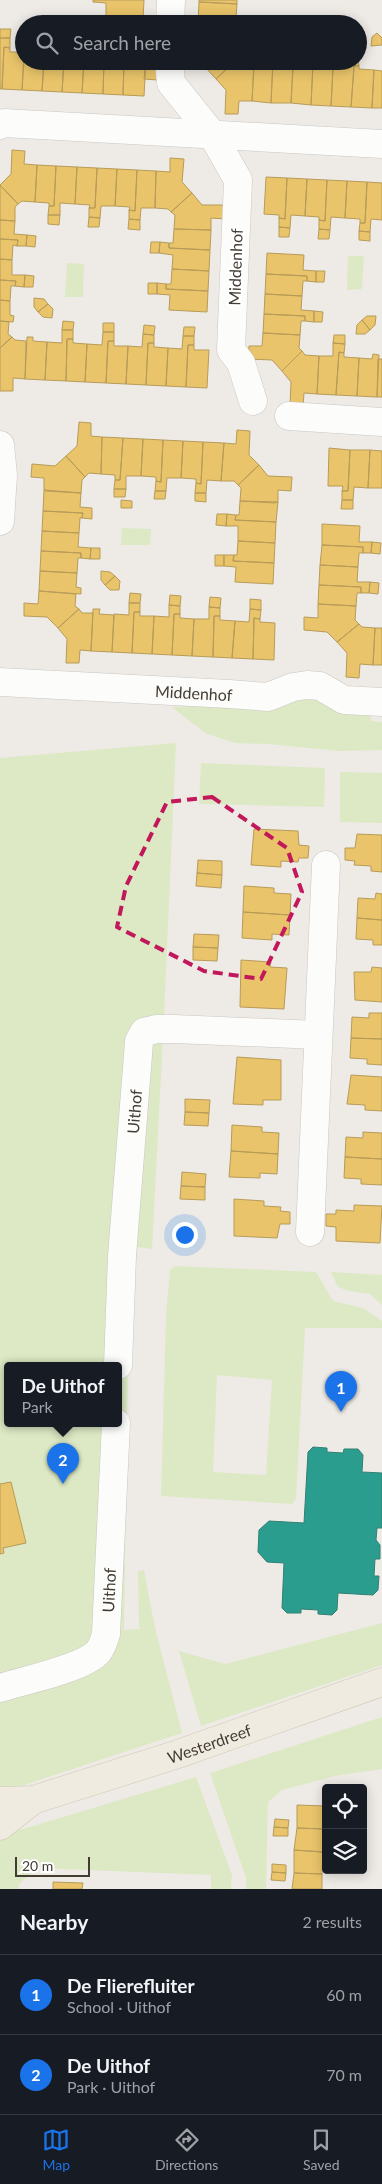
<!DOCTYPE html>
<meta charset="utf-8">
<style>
:root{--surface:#171b24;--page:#242831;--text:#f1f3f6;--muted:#9ea1a6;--line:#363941;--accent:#1a73e8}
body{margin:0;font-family:Lato,sans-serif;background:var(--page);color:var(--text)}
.controls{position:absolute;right:15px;bottom:15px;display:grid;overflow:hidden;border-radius:5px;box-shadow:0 2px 12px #0003}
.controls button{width:45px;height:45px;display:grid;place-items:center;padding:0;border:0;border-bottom:1px solid var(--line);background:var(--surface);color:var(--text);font:25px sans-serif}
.scale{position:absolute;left:15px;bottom:12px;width:75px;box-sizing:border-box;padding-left:5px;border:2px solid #433c32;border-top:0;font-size:14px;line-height:18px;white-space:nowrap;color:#433c32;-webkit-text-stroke:4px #fff;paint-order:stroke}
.you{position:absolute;left:184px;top:1234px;width:18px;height:18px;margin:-12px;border:4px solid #fff;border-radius:50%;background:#1a73e8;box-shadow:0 0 0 8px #1a73e833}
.badge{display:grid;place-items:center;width:32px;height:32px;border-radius:50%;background:var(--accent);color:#fff;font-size:16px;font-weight:700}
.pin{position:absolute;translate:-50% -41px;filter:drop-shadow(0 1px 2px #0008)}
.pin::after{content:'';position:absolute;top:26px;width:18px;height:15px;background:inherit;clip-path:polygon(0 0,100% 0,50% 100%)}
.popup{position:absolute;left:4px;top:1362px;width:118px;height:65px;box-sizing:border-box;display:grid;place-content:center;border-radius:5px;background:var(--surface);filter:drop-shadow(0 1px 4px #0005);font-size:16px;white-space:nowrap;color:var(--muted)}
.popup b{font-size:19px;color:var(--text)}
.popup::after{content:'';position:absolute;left:50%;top:100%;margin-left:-10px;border:10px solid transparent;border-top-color:var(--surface)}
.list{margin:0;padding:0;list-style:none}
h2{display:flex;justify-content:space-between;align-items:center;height:65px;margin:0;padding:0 20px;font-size:21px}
h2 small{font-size:16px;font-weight:400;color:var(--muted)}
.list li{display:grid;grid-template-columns:32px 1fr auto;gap:15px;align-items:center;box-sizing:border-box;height:80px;padding:0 20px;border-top:1px solid var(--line)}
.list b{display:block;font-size:19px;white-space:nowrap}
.list p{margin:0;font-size:16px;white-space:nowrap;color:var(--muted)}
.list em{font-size:16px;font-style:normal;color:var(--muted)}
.icon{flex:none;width:28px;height:28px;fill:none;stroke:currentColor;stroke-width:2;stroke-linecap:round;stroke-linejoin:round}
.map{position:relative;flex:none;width:382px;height:1889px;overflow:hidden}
.search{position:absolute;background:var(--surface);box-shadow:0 2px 12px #0003;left:15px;right:15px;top:15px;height:55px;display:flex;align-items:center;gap:12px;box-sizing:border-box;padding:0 18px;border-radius:28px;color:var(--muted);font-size:19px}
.sheet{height:225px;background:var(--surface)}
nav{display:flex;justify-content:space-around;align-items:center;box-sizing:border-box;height:70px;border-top:1px solid var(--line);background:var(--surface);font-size:14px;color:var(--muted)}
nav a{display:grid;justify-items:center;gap:2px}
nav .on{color:var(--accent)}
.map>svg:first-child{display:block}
.green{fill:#dce9c4;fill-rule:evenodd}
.homes{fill:#e9c46a;stroke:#b79b59}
.schools{fill:#2a9d8f;stroke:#328073}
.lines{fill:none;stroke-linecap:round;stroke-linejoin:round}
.minor-casing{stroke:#cac7c2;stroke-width:29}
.major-casing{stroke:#d1c7b2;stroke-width:29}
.minor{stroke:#fcfcfb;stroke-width:28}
.major{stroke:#f0ebe1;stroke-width:28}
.marked{fill:none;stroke:#c2185b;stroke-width:4;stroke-dasharray:10 6;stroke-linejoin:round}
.labels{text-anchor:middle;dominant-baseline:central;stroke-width:5;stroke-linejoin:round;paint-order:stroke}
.street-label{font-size:16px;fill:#433c32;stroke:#fff}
</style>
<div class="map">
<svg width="382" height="1889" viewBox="0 0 382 1889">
<rect width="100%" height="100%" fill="#eeebe6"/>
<!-- green -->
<path class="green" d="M348 256H364L362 289 347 290Z
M67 263 84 264 83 297H65Z
M122 528 151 529 150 545H121Z
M301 696 371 710V721L382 722V750L339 751 268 744 235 743 205 733 172 707 270 702Z
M176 743 164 1017 150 1018 130 1221 124 1630 141 1629 139 1626 138 1571 144 1570 155 1628 182 1733 0 1793V758ZM8 1365H118V1423H8Z
M201 763 325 768 324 807 199 804Z
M340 772 382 773V823L340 822Z
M163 1037 152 1249 137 1247 150 1045Z
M175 1266 316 1272 333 1301 363 1308 382 1321V1328H305L296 1499 292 1504 161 1496 166 1316 170 1270ZM217 1375 272 1380 266 1475 213 1472Z
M331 1272 382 1275V1305L370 1294 349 1291 338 1287Z
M382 1623V1665L201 1726 179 1651 225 1664Z
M382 1717V1769L335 1776 282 1790 268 1802 266 1889H246V1878L210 1773Z
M196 1777 232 1875 231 1889H211V1875L37 1868 19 1884V1889H0V1836Z"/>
<!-- homes -->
<path class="homes" d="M93 0H144L143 20 106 18V3L93 2Z
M199 0H237V4L199 2Z
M199 2 237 4 236 18 249 19V24L198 22Z
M0 29H11L10 38H0Z
M377 33 382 38V45L371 46 372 37Z
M0 38H10V48L4 47 2 89H0Z
M4 47 10 48V52H24L22 90 2 89Z
M358 57 359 66H354L351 107 331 106 333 68 348 69V61H358Z
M24 61H44L42 91 22 90Z
M44 61H64L62 92 42 91Z
M64 61H84L82 93 62 92Z
M84 61H104L103 94 82 93Z
M104 61H124L123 95 103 94Z
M124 61H146L144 96 123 95Z
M146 61H159L158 80 144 79Z
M183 61H235L216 79 206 68 182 67Z
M235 61 254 64 252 101H239L238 114H225L226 90 216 79Z
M267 61H273L271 103 252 101 254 64 267 65Z
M273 61 278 62V65L293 66 291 103H271Z
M308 61H319V64L313 63 311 105 291 103 293 66 307 67Z
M313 63 319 64V67L333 68 331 106 311 105Z
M354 66H359V69L374 70 372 108 351 107Z
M374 70 382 71V108H372Z
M12 150 25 151 24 164 37 165 35 202 22 201 18 204 0 185 11 174Z
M170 158 184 159 182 182 192 193 171 212 168 209 155 208 156 171 170 172Z
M37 165 56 166 54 206H49V203L35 202Z
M56 166 77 167 75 204 60 203V215H48L49 206H54Z
M77 167 97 168 95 208H89L90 205 75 204Z
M97 168 117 169 115 206H101L100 218 89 217V208H95Z
M117 169 137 170 135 211 129 210 130 207 115 206Z
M137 170 156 171 155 208H141L140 220 129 219V210L135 211Z
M266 177 287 178 285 219 279 218V215L264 214Z
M287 178 307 179 305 216 291 215 290 228 279 227V218L285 219Z
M307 179 327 180 325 221 319 220V217L305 216Z
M327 180 347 181 345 218 331 217 330 230 319 229V220L325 221Z
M347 181 367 182 365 223H360V219L345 218Z
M367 182 382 183V220L371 219 370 232 359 231 360 223H365Z
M0 185 18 204 15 207V221L0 220Z
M192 193 202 205H225V219L211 218V230L174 229 175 215 171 212Z
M48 215H60L59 225 48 224Z
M89 217 100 218 99 227H88Z
M129 219 140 220V230L128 229Z
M0 220 15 221 14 234 27 235 26 246H17L18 240 0 239Z
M279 227 290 228 289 237H279Z
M174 229 211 230 210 250 169 248V243H173Z
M319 229 330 230 329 239H318Z
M359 231 370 232V241L359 240Z
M27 235 36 236 35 247 26 246Z
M0 239 18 240 17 246 13 245 12 260 0 259Z
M151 242H160L159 253H150Z
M160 242 169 243V248L210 250 209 271 172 269 173 255 159 253Z
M267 253 304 255 303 270 316 271V282L307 281V276L266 274Z
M0 259 12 260V275H25L24 287 15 286 16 281 0 280Z
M172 269 209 271 208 291 166 289V284H171Z
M316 271H325L324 282H316Z
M266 274 307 276V281H303L302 296 265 294Z
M25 275 34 276 33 287H24Z
M0 280 16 281 15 286H11L10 301 0 300Z
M148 283H157V294H148Z
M157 283 166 284V289L208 291 207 312 169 310 170 295 157 294Z
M265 294 302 296 301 310 314 311V322L305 321V316L264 314Z
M34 298 44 299 48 304 38 312 34 307Z
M0 300 10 301V315L14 316 13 322 0 321Z
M48 304 53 309 52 318 43 317 38 312Z
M314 311 323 312 322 322H314Z
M264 314 305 316V321H301L300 335 263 333Z
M367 316H376L375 325 370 330 362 320Z
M362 320 370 330 365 334H356L357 325Z
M0 321 9 322 8 334 12 337 0 348Z
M63 321 74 322 73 330H62Z
M103 323H114V332H103Z
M144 325 155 326 154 335 143 334Z
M184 327H195L194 336H183Z
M62 330H73V339H67L66 381 45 380 47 342 62 343Z
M103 332H114V341H108L106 383 85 382 87 344 102 345Z
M263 333 300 335 299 348 302 351 282 371 272 360 248 359 249 346H262Z
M143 334 154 335V343H148L146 385 126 384 128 346 142 347Z
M334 335H345V344L333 343Z
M183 336H194V345H188L186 387 166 386 168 348 182 349Z
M12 337 15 340 26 341 25 379 13 378V391H0V348Z
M27 337H33V341L47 342 45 380 25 379Z
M67 339H73V343L87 344 85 382 66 381Z
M108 341H114V346H128L126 384 106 383Z
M148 343H154V347L168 348 166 386 146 385Z
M333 343 345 344 344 353 339 352 336 395 317 394 319 356H333Z
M188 345H194V350H209L207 388 186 387Z
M302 351 305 355 319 356 317 394 304 393 303 406H290L291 382 282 371Z
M339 352 344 353V357L359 358 357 396 336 395Z
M373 354 379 355 377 397 357 396 359 358 372 359Z
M378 359H382V397H377Z
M79 422 91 423V436L102 437 101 474 89 473 85 477 66 456 77 446Z
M237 430 250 431 249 455 259 465 238 485 234 481H221L224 443 236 444Z
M102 437 123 438 120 480H115V475L101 474Z
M123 438 143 439 141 476H126V489H114L115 480H120Z
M143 439 163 440 161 482 156 481V477L141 476Z
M163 440 183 441 181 478H167L166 491H155L156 481 161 482Z
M183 441 203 442 201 484 196 483V479L181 478Z
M203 442 224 443 221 481 207 480 206 493H195L196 483 201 484Z
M329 448 350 450 348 491H342L343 486H328Z
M350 450H370L368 488 354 487 353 500H342V491H348Z
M370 450 382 451V488H368Z
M66 456 85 477 82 480 81 493 46 491 44 490V478L31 477 32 464 55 466Z
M259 465 268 476 292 477 291 491 278 490V502L275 503 240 501 241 488 238 485Z
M114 489H126L125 497H114Z
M44 490 81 493 80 507 92 508V519L82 518 83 513 43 511Z
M155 491H166L165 499H154Z
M195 493H206V502L195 501Z
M121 500 132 501V508H121Z
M342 500H353V509H341Z
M240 501 278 502 276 522 235 520 236 515H239Z
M43 511 83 513 82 518H80L79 533 42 531Z
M217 514H227L226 526 216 525Z
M227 514 236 515 235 520 276 522 275 543 238 541V526H226Z
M322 524 360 526 359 542H372L371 553H363V547L322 545Z
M42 531 79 533 78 547 91 548 90 559 81 558V553L41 551Z
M238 541 275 543 274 563 233 561 234 555H237Z
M372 542 381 543 380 554 371 553Z
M322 545 363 547V553H359L358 567 320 565Z
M91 548H100V559H90Z
M41 551 81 553V558H78L77 573 40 571Z
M215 555H224V566H215Z
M224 555H234L233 561 274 563 273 584 235 582 236 567 224 566Z
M320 565 358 567 357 582H370L369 593H361V587L319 585Z
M40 571 77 573 76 587 81 588V594L39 591Z
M101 571 110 572 115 576 105 585 101 580Z
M115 576 120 581 119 590H110L105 585Z
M370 582 379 583 378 594 369 593Z
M319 585 361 587V593H357L356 606 318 604Z
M39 591 76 594 75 606 79 609 58 628 47 617 24 616V603L38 604Z
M130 593 141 594 140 603H129Z
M170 595 181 596 180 606 169 605Z
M210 597 221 598 220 608 209 607Z
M250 599 261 600V610L250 609Z
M129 603H140V612H134L132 653 112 652 114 614 129 615Z
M318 604 356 606 355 620 359 624 337 642 327 632 304 630V617L318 618Z
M169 605 180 606V614H174L172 655 152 654 154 616 169 617Z
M209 607 220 608V616H214L213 657 192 656 194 619H209Z
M79 609 82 613H93L91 651 80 650 79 663H66L67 639 58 628Z
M93 609H100L99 614 114 615 112 652 91 651Z
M250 609 261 610 260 619 254 618 253 659 232 658 235 621 249 622Z
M134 612H140V616H154L152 654 132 653Z
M174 614H180V618L194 619 192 656 172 655Z
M214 616H220V620L235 621 232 658 213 657Z
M254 618 260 619V622L275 623 274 660 253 659Z
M359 624 362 627 375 628 373 665 360 664 359 678 346 677 347 653 337 642Z
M375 628H382V665H373Z
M254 829 298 831 299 845 309 846 308 858H299L298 862 281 861V867L251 865Z
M357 834 382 835V872L371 871V866L354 865 355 861 345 860V848H355Z
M198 860 222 861V875L197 873Z
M197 873 222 875 221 888 196 886Z
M244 886 274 888V893L291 894 290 915 243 912Z
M376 893 382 894V920L357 918 358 898 375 899Z
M243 912 290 915 289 935 272 934V940L242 938Z
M357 918 382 920V945H373V940L356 939Z
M194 934 219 935 218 948 193 947Z
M193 947 218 948 217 961 193 960Z
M241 960 271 962 270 967 287 968 284 1009 240 1007Z
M372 967 382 968V1002L355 1000 354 972H371Z
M369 1013H382V1039L351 1038 352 1017 369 1018Z
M351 1038 382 1039V1065L367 1064V1059L350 1058Z
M237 1057 281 1060V1100H263V1105L233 1104Z
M351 1075 382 1077V1111L365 1110V1105L347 1104Z
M185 1099 210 1100 209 1113 185 1112Z
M185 1112 209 1113 208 1126 184 1125Z
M232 1125 262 1127V1132L279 1133 278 1154 231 1151Z
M363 1132 382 1133V1159L345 1157 346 1137 363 1138Z
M231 1151 278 1154 277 1174 260 1173V1178L229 1177Z
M345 1157 382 1159V1185L361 1184V1179L344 1178Z
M182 1172 206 1174 205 1187 181 1186Z
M181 1186 205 1187V1200L180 1199Z
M234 1199 264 1201V1206L281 1207 280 1211 290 1212V1224H280L277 1238 234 1236Z
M354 1205 382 1206 380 1243 336 1241V1227L326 1226V1214H336V1210L354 1211Z
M11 1482 26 1543 3 1548 4 1553 0 1554V1484Z
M297 1805 325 1806 324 1829 297 1828Z
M275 1819 289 1820 288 1828 274 1827Z
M274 1827 288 1828V1836H273Z
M297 1828 324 1829 323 1852 294 1850Z
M294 1850 323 1852 322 1874 294 1873Z
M272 1864 286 1865V1873L272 1872Z
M272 1872 286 1873 285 1881 271 1880Z
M294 1873 322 1874V1889H292Z
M53 1882 83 1883 82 1889H53Z"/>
<!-- schools -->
<path class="schools" d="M313 1447 327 1448V1452L343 1453 344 1449H358L363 1455 362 1472 382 1473V1528H377L376 1540 380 1545V1559H375L374 1576H379L378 1590 373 1595 338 1593 337 1610 332 1615 318 1614V1610L301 1609V1613H287L282 1608 284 1563 267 1562 258 1552 259 1530 269 1521 304 1523 308 1452Z"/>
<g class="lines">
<!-- minor casing -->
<g class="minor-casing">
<g id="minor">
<path d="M170 24 171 0"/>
<path d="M169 61 171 83 212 134 238 180 231 350 241 363 253 401"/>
<path d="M0 125 4 123 382 144"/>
<path d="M289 416 382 422"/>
<path d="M0 445 3 475 0 521"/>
<path id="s1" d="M0 682 229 694 268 697 293 687 307 685 320 686 344 700 382 702"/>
<path d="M310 1232 326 865"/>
<path id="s2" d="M118 1365 122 1256 138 1055 139 1041 144 1032 157 1029H174L317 1035"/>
<path id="s3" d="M0 1688C22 1681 84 1668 98 1652 102 1647 104 1641 106 1634L116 1423"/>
</g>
</g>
<!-- major casing -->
<g class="major-casing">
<g id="major">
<path id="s4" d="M0 1801 33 1800 178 1754 382 1682"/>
<path d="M0 1826 33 1800"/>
</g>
</g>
<!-- minor -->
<use href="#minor" class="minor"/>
<!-- major -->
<use href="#major" class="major"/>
</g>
<!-- marked area -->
<path class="marked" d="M212 797 287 848 302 892 261 979 204 971 117 927 126 886 167 802Z"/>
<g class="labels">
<!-- street labels -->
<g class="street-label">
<text transform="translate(235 267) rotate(-88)">Middenhof</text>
<text stroke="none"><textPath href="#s1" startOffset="194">Middenhof</textPath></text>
<text stroke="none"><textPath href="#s2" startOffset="254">Uithof</textPath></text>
<text stroke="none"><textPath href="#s3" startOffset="169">Uithof</textPath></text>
<text stroke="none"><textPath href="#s4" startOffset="218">Westerdreef</textPath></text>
</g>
</g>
</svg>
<div class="controls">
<button><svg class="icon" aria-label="locate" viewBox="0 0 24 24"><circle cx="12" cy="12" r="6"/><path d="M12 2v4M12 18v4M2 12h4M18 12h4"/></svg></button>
<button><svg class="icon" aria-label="layers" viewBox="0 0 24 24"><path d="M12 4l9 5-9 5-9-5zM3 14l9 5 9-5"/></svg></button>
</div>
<div class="scale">20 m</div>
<div class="you"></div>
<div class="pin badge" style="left:341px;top:1412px">1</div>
<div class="pin badge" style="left:63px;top:1484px">2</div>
<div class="popup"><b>De Uithof</b>Park</div>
<div class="search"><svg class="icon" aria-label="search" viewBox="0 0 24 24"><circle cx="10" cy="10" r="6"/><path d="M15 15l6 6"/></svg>Search here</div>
</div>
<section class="sheet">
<h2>Nearby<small>2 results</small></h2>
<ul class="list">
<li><span class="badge">1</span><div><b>De Flierefluiter</b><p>School · Uithof</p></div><em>60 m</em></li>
<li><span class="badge">2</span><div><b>De Uithof</b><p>Park · Uithof</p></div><em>70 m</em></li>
</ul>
</section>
<nav>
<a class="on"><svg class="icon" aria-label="map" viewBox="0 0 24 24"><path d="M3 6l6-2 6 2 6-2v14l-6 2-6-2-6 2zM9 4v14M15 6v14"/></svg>Map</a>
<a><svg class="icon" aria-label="directions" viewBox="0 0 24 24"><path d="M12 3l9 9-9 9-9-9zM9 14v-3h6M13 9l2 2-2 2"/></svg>Directions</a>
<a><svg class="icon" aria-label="saved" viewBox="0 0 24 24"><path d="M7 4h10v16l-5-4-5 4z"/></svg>Saved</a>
</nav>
